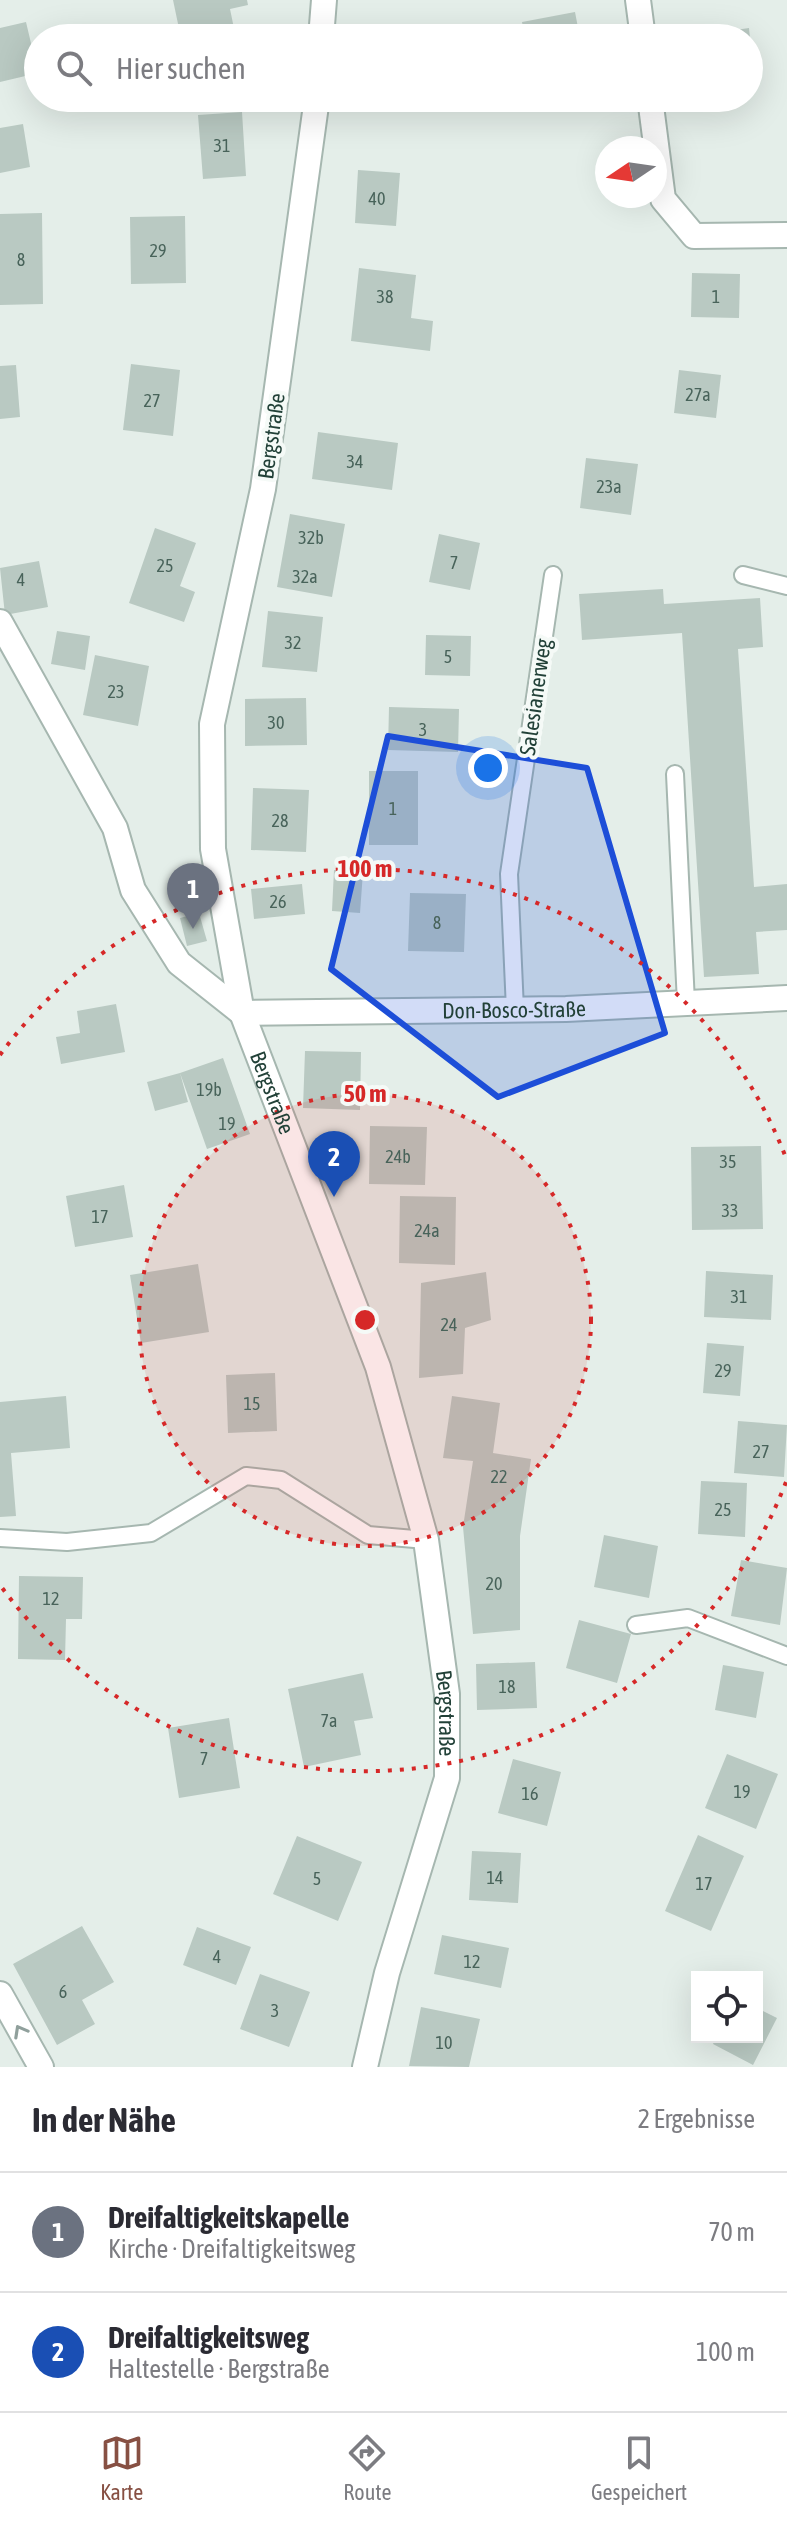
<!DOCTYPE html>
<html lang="de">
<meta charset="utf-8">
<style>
:root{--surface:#fff;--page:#f7f7f7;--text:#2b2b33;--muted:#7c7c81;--line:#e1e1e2;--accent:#875043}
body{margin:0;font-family:"Asap Condensed",sans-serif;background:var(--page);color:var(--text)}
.controls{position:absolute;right:24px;bottom:24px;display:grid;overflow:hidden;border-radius:0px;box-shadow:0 8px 32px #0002}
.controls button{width:72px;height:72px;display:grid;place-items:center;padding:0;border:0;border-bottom:2px solid var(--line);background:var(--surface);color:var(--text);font:40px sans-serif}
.compass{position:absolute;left:595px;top:136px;width:72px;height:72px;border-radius:50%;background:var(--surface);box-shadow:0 8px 32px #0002;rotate:257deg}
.you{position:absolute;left:488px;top:768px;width:28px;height:28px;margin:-20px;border:6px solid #fff;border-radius:50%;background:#1a73e8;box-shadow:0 0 0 12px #1a73e833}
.badge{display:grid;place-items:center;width:52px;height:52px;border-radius:50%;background:var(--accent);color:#fff;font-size:26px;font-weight:700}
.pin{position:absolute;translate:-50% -66px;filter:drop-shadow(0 2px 4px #0008)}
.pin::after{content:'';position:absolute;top:42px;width:28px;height:24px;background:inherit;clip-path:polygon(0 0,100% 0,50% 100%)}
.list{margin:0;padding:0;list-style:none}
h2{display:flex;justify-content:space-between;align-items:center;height:104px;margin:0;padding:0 32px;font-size:34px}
h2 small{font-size:26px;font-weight:400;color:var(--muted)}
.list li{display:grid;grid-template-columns:52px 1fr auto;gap:24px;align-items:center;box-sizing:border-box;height:120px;padding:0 32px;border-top:2px solid var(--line)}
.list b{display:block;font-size:30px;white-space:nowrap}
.list p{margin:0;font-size:26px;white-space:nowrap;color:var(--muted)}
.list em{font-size:26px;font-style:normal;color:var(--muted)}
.icon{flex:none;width:44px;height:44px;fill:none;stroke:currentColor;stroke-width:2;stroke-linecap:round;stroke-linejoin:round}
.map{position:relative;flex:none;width:787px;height:2067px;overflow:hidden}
.search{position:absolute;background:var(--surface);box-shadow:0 8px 32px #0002;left:24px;right:24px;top:24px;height:88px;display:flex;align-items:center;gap:20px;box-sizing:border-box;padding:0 28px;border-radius:44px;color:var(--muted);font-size:30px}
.sheet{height:344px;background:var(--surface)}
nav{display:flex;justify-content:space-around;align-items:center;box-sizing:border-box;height:112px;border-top:2px solid var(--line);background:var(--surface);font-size:22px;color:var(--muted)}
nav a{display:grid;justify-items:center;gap:4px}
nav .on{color:var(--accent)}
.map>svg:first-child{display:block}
.building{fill:#b9c9c2}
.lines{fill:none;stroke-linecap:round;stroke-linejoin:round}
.lane-casing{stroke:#a6b7b0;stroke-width:20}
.street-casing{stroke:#a6b7b0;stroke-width:28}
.lane{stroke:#fff;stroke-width:16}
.street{stroke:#fff;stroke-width:24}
.oneway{stroke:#90a09c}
.marked{fill:#1d4ed8;fill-opacity:0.2;stroke:#1d4ed8;stroke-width:6;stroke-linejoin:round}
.ring{fill:none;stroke:#d62828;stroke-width:4;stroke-dasharray:4 8}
.labels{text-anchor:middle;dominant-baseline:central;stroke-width:8;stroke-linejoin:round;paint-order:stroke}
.number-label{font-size:18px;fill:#48635a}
.street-label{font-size:22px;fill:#224138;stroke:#f5faf7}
.centre{fill:#d62828;stroke:#f5faf7;stroke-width:4}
.ring-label{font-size:24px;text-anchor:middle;font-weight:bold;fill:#d62828;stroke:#f5faf7;stroke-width:8;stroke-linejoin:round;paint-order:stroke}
</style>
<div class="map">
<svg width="787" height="2067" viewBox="0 0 787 2067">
<rect width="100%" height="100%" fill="#e4eee9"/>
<!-- building -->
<path class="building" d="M173 0H247L248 5 230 9 236 38H181Z
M575 12 580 38H525L522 22Z
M26 22 38 73 0 82V28Z
M749 28 750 38H695V36Z
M751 44 756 82 749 83V45Z
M366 98H423V105L367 109Z
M242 112 246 176 203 179 198 115Z
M23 124 30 167 0 173V128Z
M358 170 400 173 396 226 355 223Z
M42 213 43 304 0 305V214Z
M185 216 186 283 131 284 130 217Z
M359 268 416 275 411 318 433 321 430 351 351 341Z
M692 273 740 274 739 318 691 317Z
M131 364 180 370 173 436 123 430Z
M16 365 20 417 0 419V366Z
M679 370 721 375 716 418 674 413Z
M318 432 398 443 392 490 312 479Z
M586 458 638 464 631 515 580 508Z
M290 514 345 524 332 597 277 587Z
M155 528 196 543 180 586 195 592 184 622 129 603Z
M439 534 480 543 470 590 429 582Z
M39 561 48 607 5 615 0 568Z
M663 589 664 604 760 598 763 647 738 649 754 887 787 884V930L756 932 759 974 704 977 682 633 582 640 579 594Z
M268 611 323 617 317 672 262 667Z
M57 631 90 636 85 670 51 664Z
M426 635 471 636 470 676 425 675Z
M95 655 149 666 138 726 83 715Z
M306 698 307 745 245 746V699Z
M389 707 459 709 458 752 388 750Z
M369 771H418V845H369Z
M253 788 309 790 306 852 251 850Z
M334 870 363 872 360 913 332 911Z
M302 884 305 914 254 919 251 889Z
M410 893 466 894 464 952 408 951Z
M199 913 207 941 187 946 180 918Z
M116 1004 125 1052 61 1064 56 1037 80 1033 77 1011Z
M305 1051 361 1052 360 1110 303 1108Z
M223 1058 250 1134 207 1149 180 1073Z
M180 1073 188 1102 155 1111 147 1082Z
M370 1126 427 1127 425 1185 369 1184Z
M761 1146 763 1229 692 1230 691 1147Z
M124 1185 133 1237 75 1247 66 1196Z
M400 1196 456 1197 455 1265 399 1263Z
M198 1264 209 1332 141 1343 130 1275Z
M706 1271 773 1275 771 1320 704 1317Z
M486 1272 491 1320 465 1328 463 1374 419 1378 421 1283Z
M707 1343 744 1346 740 1396 703 1393Z
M275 1373 277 1431 228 1433 226 1375Z
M66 1396 70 1448 11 1453 16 1516 0 1517V1402Z
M452 1396 500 1403 493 1453 531 1459 520 1536V1630L473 1634 463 1527 473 1461 443 1458Z
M738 1421 787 1425 784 1477 734 1473Z
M701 1481 747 1483 745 1537 698 1534Z
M604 1535 658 1546 649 1598 594 1587Z
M741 1560 787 1568 780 1625 731 1616Z
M19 1576 83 1577 82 1619H66L65 1660 18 1659Z
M579 1620 631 1634 617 1683 566 1668Z
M535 1662 537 1708 477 1710 476 1664Z
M723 1665 764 1672 756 1718 715 1710Z
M363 1673 373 1718 354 1721 361 1755 304 1767 288 1689Z
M229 1718 240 1788 179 1798 168 1728Z
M727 1754 778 1774 756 1829 705 1808Z
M513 1759 561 1772 547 1826 498 1813Z
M698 1835 744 1856 711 1931 665 1911Z
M297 1836 362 1862 338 1921 273 1894Z
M472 1851 521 1853 518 1903 469 1900Z
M82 1926 114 1982 82 2000 95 2024 57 2045 13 1964Z
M197 1927 251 1947 236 1985 183 1965Z
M442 1935 509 1948 501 1988 434 1974Z
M260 1974 310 1992 289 2047 240 2029Z
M421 2007 480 2019 469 2067 409 2066Z
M757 2008 777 2018 753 2065 713 2044 716 2037H757Z"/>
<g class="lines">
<!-- lane casing -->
<g class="lane-casing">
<path id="lane" d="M743 575 787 586
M675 774 686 1003
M515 1010 509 874 553 575
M0 1538 67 1542 151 1533 246 1476 281 1480 368 1535 426 1540
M636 1625 688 1618 787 1656"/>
</g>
<!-- street casing -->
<g class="street-casing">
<g id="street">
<path d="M638 0 643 38"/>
<path d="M321 38 324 0"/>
<path id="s1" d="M317 98 263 489 212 724 213 849 242 1013 378 1367 426 1540 447 1694V1778L387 1973 365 2067"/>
<path d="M650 98 663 199 694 236 787 235"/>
<path d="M0 622 115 828 133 890 179 963 242 1013"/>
<path id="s2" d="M242 1013 566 1009 787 998"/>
<path d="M0 1994 41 2067"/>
</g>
</g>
<!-- lane -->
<use href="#lane" class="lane"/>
<!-- street -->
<use href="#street" class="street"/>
</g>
<!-- one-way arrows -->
<defs><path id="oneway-chevron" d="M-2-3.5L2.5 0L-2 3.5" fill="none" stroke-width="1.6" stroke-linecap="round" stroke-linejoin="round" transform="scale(2)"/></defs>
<use class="oneway" href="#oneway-chevron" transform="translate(20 2031) rotate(-119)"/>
<!-- marked area -->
<path class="marked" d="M388 736 587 768 665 1033 498 1097 331 969Z"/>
<!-- distance rings -->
<circle cx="365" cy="1320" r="226" fill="#d62828" fill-opacity=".12"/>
<g class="ring">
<circle cx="365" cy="1320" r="226"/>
<path d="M786 1482A451 451 0 0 1 0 1585M0 1055A451 451 0 0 1 786 1158"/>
</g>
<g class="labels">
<!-- number labels -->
<g class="number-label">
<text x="222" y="145">31</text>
<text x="377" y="198">40</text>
<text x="158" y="250">29</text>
<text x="21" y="259">8</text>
<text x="385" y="296">38</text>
<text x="716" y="296">1</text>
<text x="698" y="394">27a</text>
<text x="152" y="400">27</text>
<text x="355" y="461">34</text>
<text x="609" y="486">23a</text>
<text x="311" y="537">32b</text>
<text x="454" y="562">7</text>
<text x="165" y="565">25</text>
<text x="305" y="576">32a</text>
<text x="21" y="579">4</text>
<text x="293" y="642">32</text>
<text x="448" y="656">5</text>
<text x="116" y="691">23</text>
<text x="276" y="722">30</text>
<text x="423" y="729">3</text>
<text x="393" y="808">1</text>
<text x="280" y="820">28</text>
<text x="278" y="901">26</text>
<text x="437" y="922">8</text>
<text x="209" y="1089">19b</text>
<text x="227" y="1123">19</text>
<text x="398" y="1156">24b</text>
<text x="728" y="1161">35</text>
<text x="730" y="1210">33</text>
<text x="100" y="1216">17</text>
<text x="427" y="1230">24a</text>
<text x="739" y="1296">31</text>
<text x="449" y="1324">24</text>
<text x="723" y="1370">29</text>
<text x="252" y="1403">15</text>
<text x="761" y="1451">27</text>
<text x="499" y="1476">22</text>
<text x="723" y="1509">25</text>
<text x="494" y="1583">20</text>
<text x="51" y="1598">12</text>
<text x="507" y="1686">18</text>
<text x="329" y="1720">7a</text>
<text x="204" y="1758">7</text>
<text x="742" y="1791">19</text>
<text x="530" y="1793">16</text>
<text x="495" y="1877">14</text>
<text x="317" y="1878">5</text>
<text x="704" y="1883">17</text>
<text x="217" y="1956">4</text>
<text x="472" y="1961">12</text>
<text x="63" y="1991">6</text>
<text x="275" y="2010">3</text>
<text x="444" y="2042">10</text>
</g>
<!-- street labels -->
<g class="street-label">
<text transform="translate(271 436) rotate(-82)">Bergstraße</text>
<text transform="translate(535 697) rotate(-82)">Salesianerweg</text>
<text stroke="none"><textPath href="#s2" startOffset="272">Don-Bosco-Straße</textPath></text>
<text stroke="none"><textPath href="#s1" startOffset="1012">Bergstraße</textPath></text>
<text stroke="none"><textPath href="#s1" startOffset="1660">Bergstraße</textPath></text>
</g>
</g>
<circle cx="365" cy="1320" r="12" class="centre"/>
<g class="ring-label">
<text x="365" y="877">100 m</text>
<text x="365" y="1102">50 m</text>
</g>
</svg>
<div class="controls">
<button><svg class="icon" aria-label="locate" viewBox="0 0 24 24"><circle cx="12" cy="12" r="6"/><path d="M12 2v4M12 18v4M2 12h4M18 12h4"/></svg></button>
</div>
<svg class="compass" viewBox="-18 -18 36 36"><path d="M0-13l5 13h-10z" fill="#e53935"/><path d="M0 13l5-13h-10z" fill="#7c7c81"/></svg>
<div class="you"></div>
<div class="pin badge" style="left:193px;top:929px;background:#6b7280">1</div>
<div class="pin badge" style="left:334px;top:1197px;background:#1a4fb4">2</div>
<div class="search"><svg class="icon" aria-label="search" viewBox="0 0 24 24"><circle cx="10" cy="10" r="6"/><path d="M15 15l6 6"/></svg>Hier suchen</div>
</div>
<section class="sheet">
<h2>In der Nähe<small>2 Ergebnisse</small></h2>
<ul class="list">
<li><span class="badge" style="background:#6b7280">1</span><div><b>Dreifaltigkeitskapelle</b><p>Kirche · Dreifaltigkeitsweg</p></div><em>70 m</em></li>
<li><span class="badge" style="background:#1a4fb4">2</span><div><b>Dreifaltigkeitsweg</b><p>Haltestelle · Bergstraße</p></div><em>100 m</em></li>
</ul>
</section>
<nav>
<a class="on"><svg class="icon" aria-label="map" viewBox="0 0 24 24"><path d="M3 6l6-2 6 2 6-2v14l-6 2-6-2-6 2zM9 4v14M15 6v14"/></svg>Karte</a>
<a><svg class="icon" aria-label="directions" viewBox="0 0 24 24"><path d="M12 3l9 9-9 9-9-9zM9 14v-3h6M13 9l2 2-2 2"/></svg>Route</a>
<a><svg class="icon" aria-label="saved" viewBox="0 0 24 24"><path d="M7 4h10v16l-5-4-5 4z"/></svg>Gespeichert</a>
</nav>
